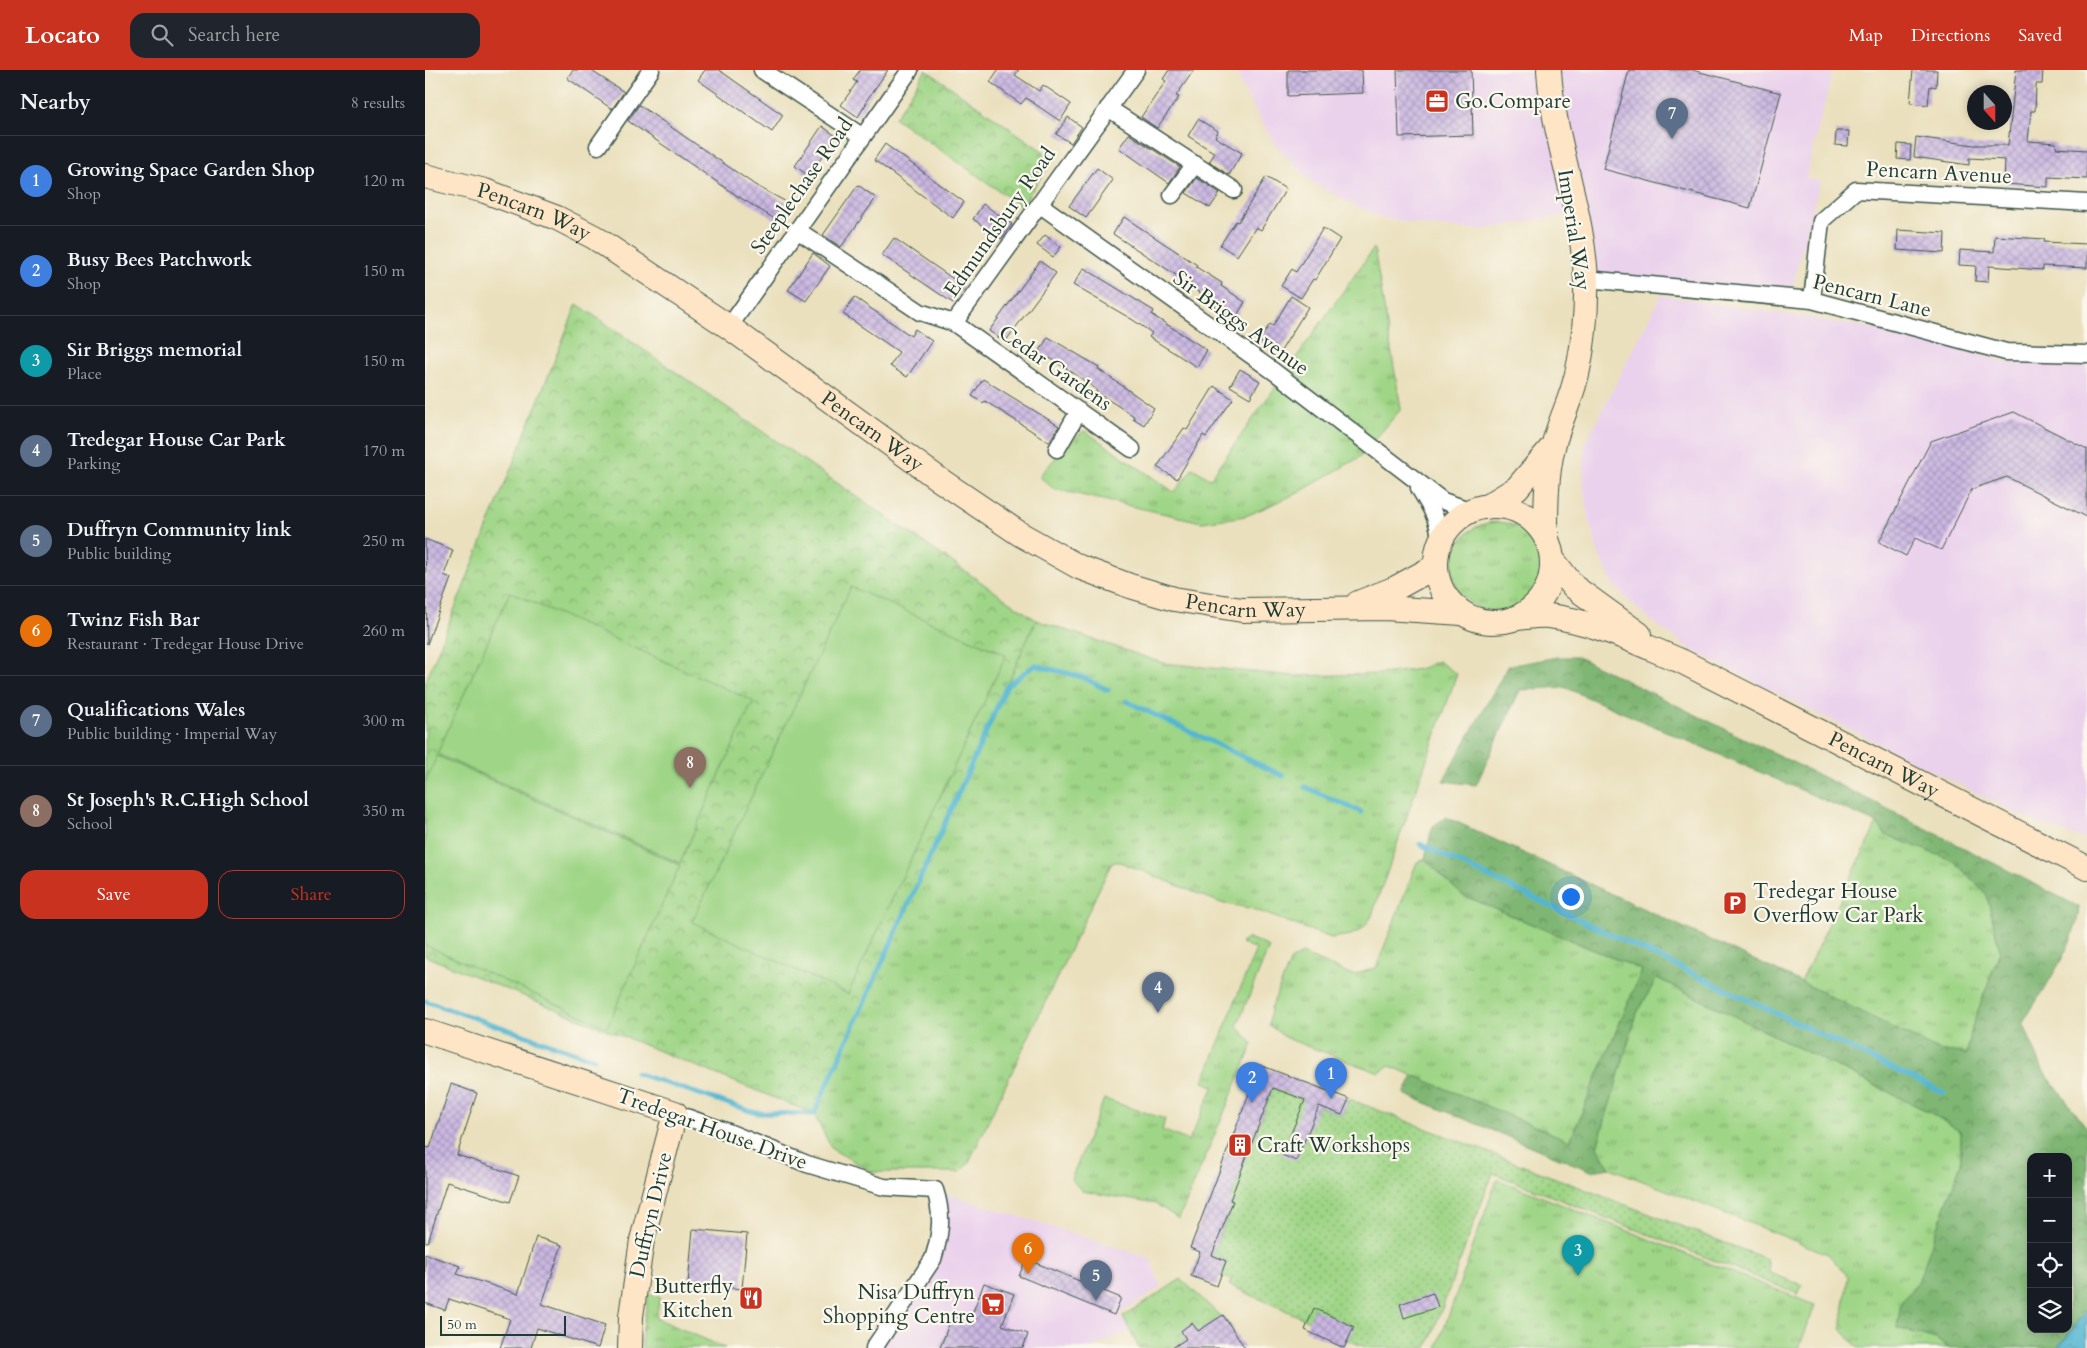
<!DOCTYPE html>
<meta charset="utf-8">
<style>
:root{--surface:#171b24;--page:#20242c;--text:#f1f3f6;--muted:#9ea1a6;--line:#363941;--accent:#c8321e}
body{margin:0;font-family:Cardo,serif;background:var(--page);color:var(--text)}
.controls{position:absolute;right:15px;bottom:15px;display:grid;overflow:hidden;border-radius:10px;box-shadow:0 2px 8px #0003}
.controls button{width:45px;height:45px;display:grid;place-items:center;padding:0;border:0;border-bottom:1px solid var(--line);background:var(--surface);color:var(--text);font:25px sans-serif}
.compass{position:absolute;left:1542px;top:15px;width:45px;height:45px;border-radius:50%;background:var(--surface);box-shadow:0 2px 8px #0003;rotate:159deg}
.scale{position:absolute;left:15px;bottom:12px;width:126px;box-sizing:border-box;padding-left:5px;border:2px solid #1f3d34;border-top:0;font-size:14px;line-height:18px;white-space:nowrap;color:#1f3d34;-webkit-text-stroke:4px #fbf7ec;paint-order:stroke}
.you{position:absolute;left:1145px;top:826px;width:18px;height:18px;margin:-12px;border:4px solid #fff;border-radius:50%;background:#1a73e8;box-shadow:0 0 0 8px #1a73e833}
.badge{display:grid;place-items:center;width:32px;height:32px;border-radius:50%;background:var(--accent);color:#fff;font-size:16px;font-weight:700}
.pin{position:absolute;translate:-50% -41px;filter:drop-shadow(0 1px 2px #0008)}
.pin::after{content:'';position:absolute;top:26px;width:18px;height:15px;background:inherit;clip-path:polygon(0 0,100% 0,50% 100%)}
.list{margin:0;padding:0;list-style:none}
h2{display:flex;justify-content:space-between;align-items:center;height:65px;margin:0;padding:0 20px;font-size:21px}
h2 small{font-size:16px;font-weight:400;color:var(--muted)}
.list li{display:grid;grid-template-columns:32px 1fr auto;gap:15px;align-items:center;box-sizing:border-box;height:90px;padding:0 20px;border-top:1px solid var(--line)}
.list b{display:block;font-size:19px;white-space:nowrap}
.list p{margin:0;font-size:16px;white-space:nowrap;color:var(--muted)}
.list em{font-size:16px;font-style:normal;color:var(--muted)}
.actions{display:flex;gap:10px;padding:15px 20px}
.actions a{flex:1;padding:11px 0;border:1px solid var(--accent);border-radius:15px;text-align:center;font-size:18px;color:var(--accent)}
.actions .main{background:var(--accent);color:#fff}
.icon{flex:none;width:28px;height:28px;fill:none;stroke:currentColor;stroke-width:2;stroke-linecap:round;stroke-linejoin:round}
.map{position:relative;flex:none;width:1662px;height:1278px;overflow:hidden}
header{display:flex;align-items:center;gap:30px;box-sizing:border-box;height:70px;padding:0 25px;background:var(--accent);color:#fff}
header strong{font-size:24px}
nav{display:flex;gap:28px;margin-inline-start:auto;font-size:18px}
.search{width:350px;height:45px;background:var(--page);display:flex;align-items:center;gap:12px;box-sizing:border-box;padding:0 18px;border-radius:15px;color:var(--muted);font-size:19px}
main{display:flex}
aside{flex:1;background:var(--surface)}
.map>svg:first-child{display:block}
.built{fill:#ead1ec}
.grass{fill:url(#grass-tufts);stroke:#5f895d}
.forest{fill:url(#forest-crowns);stroke:#4f7a54;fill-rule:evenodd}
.park{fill:url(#park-crowns);stroke:#5f895d}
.garden{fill:url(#garden-dots);stroke:#5f895d}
.pitch{fill:#9fd586;stroke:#5f895d}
.water{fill:url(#water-ripples);stroke:#397a83}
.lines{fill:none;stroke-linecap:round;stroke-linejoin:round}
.stream{stroke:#53b6d2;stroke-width:5}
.building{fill:url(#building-cross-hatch)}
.street-casing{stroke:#3d5549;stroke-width:19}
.secondary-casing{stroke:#3d5549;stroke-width:26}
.street{stroke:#fff;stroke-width:16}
.secondary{stroke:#fde5c5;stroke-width:24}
.labels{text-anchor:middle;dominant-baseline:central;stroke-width:4.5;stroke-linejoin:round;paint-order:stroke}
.poi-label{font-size:21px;fill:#1f3d34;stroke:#fbf7ec;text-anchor:start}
.street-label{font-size:21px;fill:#1f3d34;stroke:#fbf7ec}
</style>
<header>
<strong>Locato</strong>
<div class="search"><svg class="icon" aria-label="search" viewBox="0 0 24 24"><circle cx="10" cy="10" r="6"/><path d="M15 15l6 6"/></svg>Search here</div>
<nav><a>Map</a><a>Directions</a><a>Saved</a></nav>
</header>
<main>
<aside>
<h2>Nearby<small>8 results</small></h2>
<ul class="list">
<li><span class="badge" style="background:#3f7fe0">1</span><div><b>Growing Space Garden Shop</b><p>Shop</p></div><em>120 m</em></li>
<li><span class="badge" style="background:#3f7fe0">2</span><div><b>Busy Bees Patchwork</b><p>Shop</p></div><em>150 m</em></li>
<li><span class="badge" style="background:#0f9aa8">3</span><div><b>Sir Briggs memorial</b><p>Place</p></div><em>150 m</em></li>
<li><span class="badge" style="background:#5c6f8a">4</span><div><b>Tredegar House Car Park</b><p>Parking</p></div><em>170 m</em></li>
<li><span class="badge" style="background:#5c6f8a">5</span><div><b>Duffryn Community link</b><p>Public building</p></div><em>250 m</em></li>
<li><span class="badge" style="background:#e8710a">6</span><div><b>Twinz Fish Bar</b><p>Restaurant · Tredegar House Drive</p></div><em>260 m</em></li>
<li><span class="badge" style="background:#5c6f8a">7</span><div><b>Qualifications Wales</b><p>Public building · Imperial Way</p></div><em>300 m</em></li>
<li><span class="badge" style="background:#8d6e63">8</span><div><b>St Joseph's R.C.High School</b><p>School</p></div><em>350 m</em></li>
</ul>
<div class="actions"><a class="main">Save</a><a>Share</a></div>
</aside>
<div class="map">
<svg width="1662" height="1278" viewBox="0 0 1662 1278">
<defs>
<pattern id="grass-tufts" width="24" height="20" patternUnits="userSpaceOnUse" patternTransform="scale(1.25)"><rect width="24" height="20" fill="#9fd586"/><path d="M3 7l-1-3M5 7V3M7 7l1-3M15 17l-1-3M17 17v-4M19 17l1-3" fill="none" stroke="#81ae6e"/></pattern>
<pattern id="forest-crowns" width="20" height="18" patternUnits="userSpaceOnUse" patternTransform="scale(1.25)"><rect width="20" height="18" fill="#7fb673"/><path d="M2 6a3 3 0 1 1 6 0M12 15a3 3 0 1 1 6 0" fill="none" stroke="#67955f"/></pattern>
<pattern id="park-crowns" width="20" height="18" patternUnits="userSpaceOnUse" patternTransform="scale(1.25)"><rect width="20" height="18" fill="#9fd586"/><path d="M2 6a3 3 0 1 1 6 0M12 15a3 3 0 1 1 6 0" fill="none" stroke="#81ae6e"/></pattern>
<pattern id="garden-dots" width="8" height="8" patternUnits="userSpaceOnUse" patternTransform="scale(1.25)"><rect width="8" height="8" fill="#9fd586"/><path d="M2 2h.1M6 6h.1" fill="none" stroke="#81ae6e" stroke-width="1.8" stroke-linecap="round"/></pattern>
<pattern id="water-ripples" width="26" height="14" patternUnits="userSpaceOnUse" patternTransform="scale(1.25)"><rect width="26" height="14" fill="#53b6d2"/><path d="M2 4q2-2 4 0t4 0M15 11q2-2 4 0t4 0" fill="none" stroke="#4495ab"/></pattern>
<pattern id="building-cross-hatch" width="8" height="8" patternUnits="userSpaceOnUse" patternTransform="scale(1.25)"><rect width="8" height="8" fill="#cbb7e2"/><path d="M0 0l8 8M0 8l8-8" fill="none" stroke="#a496b8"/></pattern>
</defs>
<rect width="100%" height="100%" fill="#fbf7ec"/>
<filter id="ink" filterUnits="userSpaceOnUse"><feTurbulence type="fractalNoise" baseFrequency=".02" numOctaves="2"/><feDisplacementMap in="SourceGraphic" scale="10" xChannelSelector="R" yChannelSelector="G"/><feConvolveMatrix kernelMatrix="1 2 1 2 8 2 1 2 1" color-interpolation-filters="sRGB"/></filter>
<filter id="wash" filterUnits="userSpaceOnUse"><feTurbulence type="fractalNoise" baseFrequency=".0096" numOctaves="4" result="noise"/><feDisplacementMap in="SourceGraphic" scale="20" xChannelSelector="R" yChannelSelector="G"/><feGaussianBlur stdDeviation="1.12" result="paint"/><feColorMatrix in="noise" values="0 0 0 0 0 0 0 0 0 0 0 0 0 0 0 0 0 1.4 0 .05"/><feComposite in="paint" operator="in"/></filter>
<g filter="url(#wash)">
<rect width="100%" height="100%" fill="#eae0bd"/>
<!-- built -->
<path class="built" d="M811 0H1408L1381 108 1395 111 1366 222 1161 209 1151 143 1055 160 1007 156 959 148 920 131 887 112 850 75 819 21Z
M1236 225 1481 263 1578 291 1662 293V770L1609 752 1267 580 1225 550 1189 516 1174 485 1164 451 1158 414 1160 374Z
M510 1120 725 1188 736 1217 694 1244 706 1261 665 1278H449L508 1189Z"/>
<!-- grass -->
<path class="grass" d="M949 178 976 339 935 387 873 423 821 446 777 452 629 419 614 406C625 395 648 366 660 361L749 422 768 398 785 409Z
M1027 497a45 45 0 1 1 90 0a45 45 0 1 1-90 0Z
M611 550 738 593 868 606 956 604 995 599 1013 591 1032 604 946 848 936 860 926 865 906 868 825 838 796 833 695 792H687L543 1094 535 1102H448L407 1079 389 1044Z
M1452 753 1462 765 1529 791 1562 825 1575 881 1547 957 1542 984 1513 980 1376 912Z
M1000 789 1037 825 1217 900 1145 1071 965 996 954 1003 861 968 844 955 846 938 866 890 877 884 928 905 951 898 992 792Z
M824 868 844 877 812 956 828 974 754 1149 731 1134 657 1121 646 1109 679 1029 740 1049 737 1060 764 1071 789 1016 778 1012 831 879 816 873Z
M1232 908 1506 1043 1536 1062V1094L1493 1212 1476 1233 1472 1258 1511 1269 1523 1278H1433L1416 1259 1423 1206 1403 1184 1185 1098 1172 1077 1212 943Z
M1072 1109 1390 1235 1374 1278H1012Z
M224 1223 235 1227 231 1248 300 1278H217V1263Z"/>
<!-- forest -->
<path class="forest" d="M1132 587H1153L1469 742 1654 837C1652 875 1617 920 1598 953L1618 1000 1662 1058V1239L1633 1278H1523L1511 1269 1472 1258 1476 1233 1493 1212 1536 1094V1062L1506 1043 1232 908 1212 943 1172 1077 1185 1098 1166 1101 979 1024 988 1005 1145 1071 1217 900 1037 825 1000 789 1007 757 1021 747 1376 912 1513 980 1542 984 1547 957 1575 881 1562 825 1529 791 1461 765 1452 753 1139 617 1095 620 1051 715 1018 711 1083 596ZM1606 1087H1643V1259H1606Z"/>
<!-- park -->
<path class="park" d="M501 0 629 89 596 136 470 48Z
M152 234 611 550 389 1044 0 886V613Z
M756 1209 808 1258 775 1278H714L698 1247Z"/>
<!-- garden -->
<path class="garden" d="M848 1018 917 1045 924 1029 1342 1189 1345 1203 1377 1215 1373 1224 1068 1103 1002 1278H943L922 1270 928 1257 889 1239 884 1251 804 1215 806 1210 796 1206 801 1191 787 1185 808 1132 805 1130Z"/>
<!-- pitch -->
<path class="pitch" d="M426 517 581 585 423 924 267 852Z
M85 522 328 631 255 793 12 684Z
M12 686 255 795 182 957 0 875V713Z"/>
<!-- water -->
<path class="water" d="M1662 1239V1278L1634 1277Z"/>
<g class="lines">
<!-- stream -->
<path class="stream" d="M701 631 858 706
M880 717 936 742
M995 774 1519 1023
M0 931 169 989
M211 1003 331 1043 389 1044 582 615 610 595 657 607 683 620"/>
</g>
<g id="blocks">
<!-- building -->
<path class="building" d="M148 0H165L199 22 187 39 142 8Z
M280 0H294L358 45 347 62 273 10Z
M435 0H463L441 31 442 32 433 47 416 35 432 12 428 10Z
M573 0H594L590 5 614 21 618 15 646 34 635 51 601 28 596 34 565 12Z
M744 0H769L751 26 754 27 732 58 716 47 741 11 738 9Z
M863 0H937L938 23 863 26Z
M972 0H1046L1048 65 974 67Z
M1204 0H1267L1356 23 1325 138 1178 99Z
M1488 0H1512L1511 17 1505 16 1503 35 1485 33Z
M1591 0H1618L1617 14H1611L1610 41H1606L1603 71 1631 73V78L1662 80V109L1623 107V117L1579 114 1580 90 1544 88V95L1489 87 1491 67 1549 75H1583Z
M214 35 330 115 365 134 353 151 311 125 203 51Z
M643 47 657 57 646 73 631 64Z
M773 49 793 61 790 67 817 83 804 105 784 92 790 83 763 66Z
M397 56 411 66 384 106 370 96Z
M1411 61H1424L1423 76 1410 75Z
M704 64 755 97 744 113 694 78Z
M460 74 539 132 528 148 449 90Z
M1473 74 1486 75 1485 90 1472 89Z
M672 98 688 110 661 148 644 136Z
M841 107 861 119 836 160 831 157 812 186 795 175 811 151 813 152Z
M772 108 795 123 785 138 761 123Z
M433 115 451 128 416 177 398 165Z
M558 134 587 154 576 169 548 149Z
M699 147 772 195 771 197 797 213 796 216 820 232 810 249 790 237 792 233 767 218 768 216 688 164Z
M898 158 915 169 890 210 888 209 876 228 856 216 867 199 871 202Z
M1473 160 1520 163 1519 183 1472 180Z
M620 165 636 177 628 187 612 175Z
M1570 166 1620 169 1619 172 1662 174V198L1618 196V200L1564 196 1563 212 1550 211 1551 196 1534 195 1535 180 1569 182Z
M469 168 540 217 528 233 457 185Z
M388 183 405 196 381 231 363 220Z
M615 191 631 203 580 272 564 261Z
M659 198 729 241 727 245 782 280 772 297 724 267 727 263 708 250 648 215Z
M866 226 883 237 854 284 834 271 845 254 848 256Z
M429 227 486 266 490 259 507 271 482 307 465 296 474 282 418 244Z
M623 267 674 297 673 299 729 338 719 355 708 348 709 346 671 322 672 320 653 306 625 288 623 291 613 284Z
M815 299 835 311 825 328 805 316Z
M558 309 634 356 624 372 560 331 558 333 547 326Z
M789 316 808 329 781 367 778 365 752 409 732 397 759 358 762 360Z
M1589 342 1662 379V447L1582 407 1547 419 1516 480 1490 468 1481 486 1454 472 1506 371Z
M0 469 28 480 19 505 26 508 2 574Z
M835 995 924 1029 917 1045 894 1036 871 1091 857 1085 880 1030 848 1018 805 1130 808 1131 787 1185 801 1191 792 1216 766 1206 775 1182 765 1178Z
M26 1014 52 1023 32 1085 94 1106 85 1132 22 1112 3 1172H0V1077L5 1078Z
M268 1159 322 1164 317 1219 263 1214Z
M111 1167 137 1175 117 1234 180 1255 173 1278 112 1258 106 1278H75L85 1249 24 1229 20 1240 0 1233V1184L35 1196 32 1204 93 1224Z
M601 1189 696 1228 689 1245 594 1206Z
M559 1213 589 1224 577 1255 603 1264 598 1278H515L527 1246 544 1252Z
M1008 1223 1013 1237 979 1248 975 1234Z
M889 1238 929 1257 919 1278 880 1260Z
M798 1245 820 1278H747L761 1269 756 1261 761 1257 767 1253 773 1261Z"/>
</g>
</g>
<g filter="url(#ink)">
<use href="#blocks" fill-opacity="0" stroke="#3d5549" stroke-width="1"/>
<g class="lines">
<!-- street casing -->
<g class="street-casing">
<path id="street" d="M337 0 438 67
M683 38 809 120
M173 76 226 0
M747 125 770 94
M614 134 851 303 1018 431 1047 441
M372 160 495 242 529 253 711 0
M1161 209 1387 230 1581 282 1662 284
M1387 230 1396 151 1431 120 1662 133
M529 253 707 379
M304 257 485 0
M632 379 654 341
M994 418C1005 436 1015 451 1015 473
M250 1043 303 1062 382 1094 459 1117 510 1120C518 1145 516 1164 508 1189L449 1278"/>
</g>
<!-- secondary casing -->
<g class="secondary-casing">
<g id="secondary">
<path id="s1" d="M0 106 60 121 132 148 169 167 304 257 515 410 595 464 654 497 705 516 749 529 817 540 960 538 1037 543"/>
<circle cx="1069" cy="494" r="58"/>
<path d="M1061 437 1092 418 1128 376"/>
<path d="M1121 467C1121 437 1121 406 1128 377 1133 356 1143 336 1149 315 1158 285 1162 241 1161 210 1158 139 1128 71 1124 0"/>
<path d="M1127 489 1149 517 1214 564"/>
<path d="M933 533 971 518 1011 496"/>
<path id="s2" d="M1093 548C1103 547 1114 545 1124 546 1169 551 1214 574 1256 591L1662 798"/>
<path d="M0 961 250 1043 217 1170 206 1246 205 1278"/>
</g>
</g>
<!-- street -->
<use href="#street" class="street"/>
<!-- secondary -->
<use href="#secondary" class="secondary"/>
</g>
</g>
<!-- icons -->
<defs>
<g id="office-square" transform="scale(1.25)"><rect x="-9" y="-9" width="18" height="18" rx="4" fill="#c8321e" stroke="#fbf7ec"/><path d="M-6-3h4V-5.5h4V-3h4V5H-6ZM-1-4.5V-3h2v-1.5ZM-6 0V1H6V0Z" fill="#fff"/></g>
<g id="parking-square" transform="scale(1.25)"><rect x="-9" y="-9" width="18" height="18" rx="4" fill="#c8321e" stroke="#fbf7ec"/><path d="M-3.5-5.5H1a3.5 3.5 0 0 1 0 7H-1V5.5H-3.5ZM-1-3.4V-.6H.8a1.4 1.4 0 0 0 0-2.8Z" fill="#fff"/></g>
<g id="building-square" transform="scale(1.25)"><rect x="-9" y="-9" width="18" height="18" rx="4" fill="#c8321e" stroke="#fbf7ec"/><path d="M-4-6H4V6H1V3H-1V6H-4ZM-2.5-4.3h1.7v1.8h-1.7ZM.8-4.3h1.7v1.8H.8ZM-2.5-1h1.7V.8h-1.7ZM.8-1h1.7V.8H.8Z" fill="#fff"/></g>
<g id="restaurant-square" transform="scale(1.25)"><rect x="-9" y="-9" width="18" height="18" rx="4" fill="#c8321e" stroke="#fbf7ec"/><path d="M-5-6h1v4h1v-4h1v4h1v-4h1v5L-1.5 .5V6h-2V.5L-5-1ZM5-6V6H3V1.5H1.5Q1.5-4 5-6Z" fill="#fff"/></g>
<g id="supermarket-square" transform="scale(1.25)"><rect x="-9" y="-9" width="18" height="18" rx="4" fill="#c8321e" stroke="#fbf7ec"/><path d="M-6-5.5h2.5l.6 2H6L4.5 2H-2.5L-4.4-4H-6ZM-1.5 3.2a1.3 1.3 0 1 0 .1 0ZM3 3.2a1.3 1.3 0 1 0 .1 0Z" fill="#fff"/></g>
</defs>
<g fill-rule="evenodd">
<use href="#office-square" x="1012" y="31"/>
<use href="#parking-square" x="1310" y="833"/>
<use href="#building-square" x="815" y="1075"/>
<use href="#restaurant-square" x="326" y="1228"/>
<use href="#supermarket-square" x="568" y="1234"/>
</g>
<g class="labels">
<!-- poi labels -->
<g class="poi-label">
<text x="1030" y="31">Go.Compare</text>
<text x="1328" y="821">Tredegar House<tspan x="1328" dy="24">Overflow Car Park</tspan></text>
<text x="832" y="1075">Craft Workshops</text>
<text x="308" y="1216" text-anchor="end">Butterfly<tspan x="308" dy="24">Kitchen</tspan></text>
<text x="550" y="1222" text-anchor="end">Nisa Duffryn<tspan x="550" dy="24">Shopping Centre</tspan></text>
</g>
<!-- street labels -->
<g class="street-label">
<text transform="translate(1514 103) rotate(3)">Pencarn Avenue</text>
<text transform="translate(377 116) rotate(-55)">Steeplechase Road</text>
<text stroke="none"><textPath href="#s1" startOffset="115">Pencarn Way</textPath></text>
<text transform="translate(575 152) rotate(-55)">Edmundsbury Road</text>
<text transform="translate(1149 160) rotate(81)">Imperial Way</text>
<text transform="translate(1447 226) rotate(14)">Pencarn Lane</text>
<text transform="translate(816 253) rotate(36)">Sir Briggs Avenue</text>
<text transform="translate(630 298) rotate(35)">Cedar Gardens</text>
<text stroke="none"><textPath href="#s1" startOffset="520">Pencarn Way</textPath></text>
<text stroke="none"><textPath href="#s1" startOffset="940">Pencarn Way</textPath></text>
<text stroke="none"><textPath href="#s2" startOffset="399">Pencarn Way</textPath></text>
<text transform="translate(287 1059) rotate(20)">Tredegar House Drive</text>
<text transform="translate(226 1145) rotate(-77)">Duffryn Drive</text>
</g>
</g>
</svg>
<div class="controls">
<button>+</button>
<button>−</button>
<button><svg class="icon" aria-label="locate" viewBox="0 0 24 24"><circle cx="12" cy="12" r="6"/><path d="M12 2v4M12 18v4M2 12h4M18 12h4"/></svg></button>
<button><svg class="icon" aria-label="layers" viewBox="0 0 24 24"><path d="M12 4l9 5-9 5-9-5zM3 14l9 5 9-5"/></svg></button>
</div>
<svg class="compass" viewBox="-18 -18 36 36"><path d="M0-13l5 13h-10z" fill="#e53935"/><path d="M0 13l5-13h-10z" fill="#9ea1a6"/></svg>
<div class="scale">50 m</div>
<div class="you"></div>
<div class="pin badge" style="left:906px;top:1029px;background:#3f7fe0">1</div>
<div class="pin badge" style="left:827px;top:1033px;background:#3f7fe0">2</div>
<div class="pin badge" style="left:1153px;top:1206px;background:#0f9aa8">3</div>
<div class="pin badge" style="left:733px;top:943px;background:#5c6f8a">4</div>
<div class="pin badge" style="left:671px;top:1231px;background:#5c6f8a">5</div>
<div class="pin badge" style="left:603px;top:1204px;background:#e8710a">6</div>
<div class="pin badge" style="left:1247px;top:69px;background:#5c6f8a">7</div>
<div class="pin badge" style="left:265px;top:718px;background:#8d6e63">8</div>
</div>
</main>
